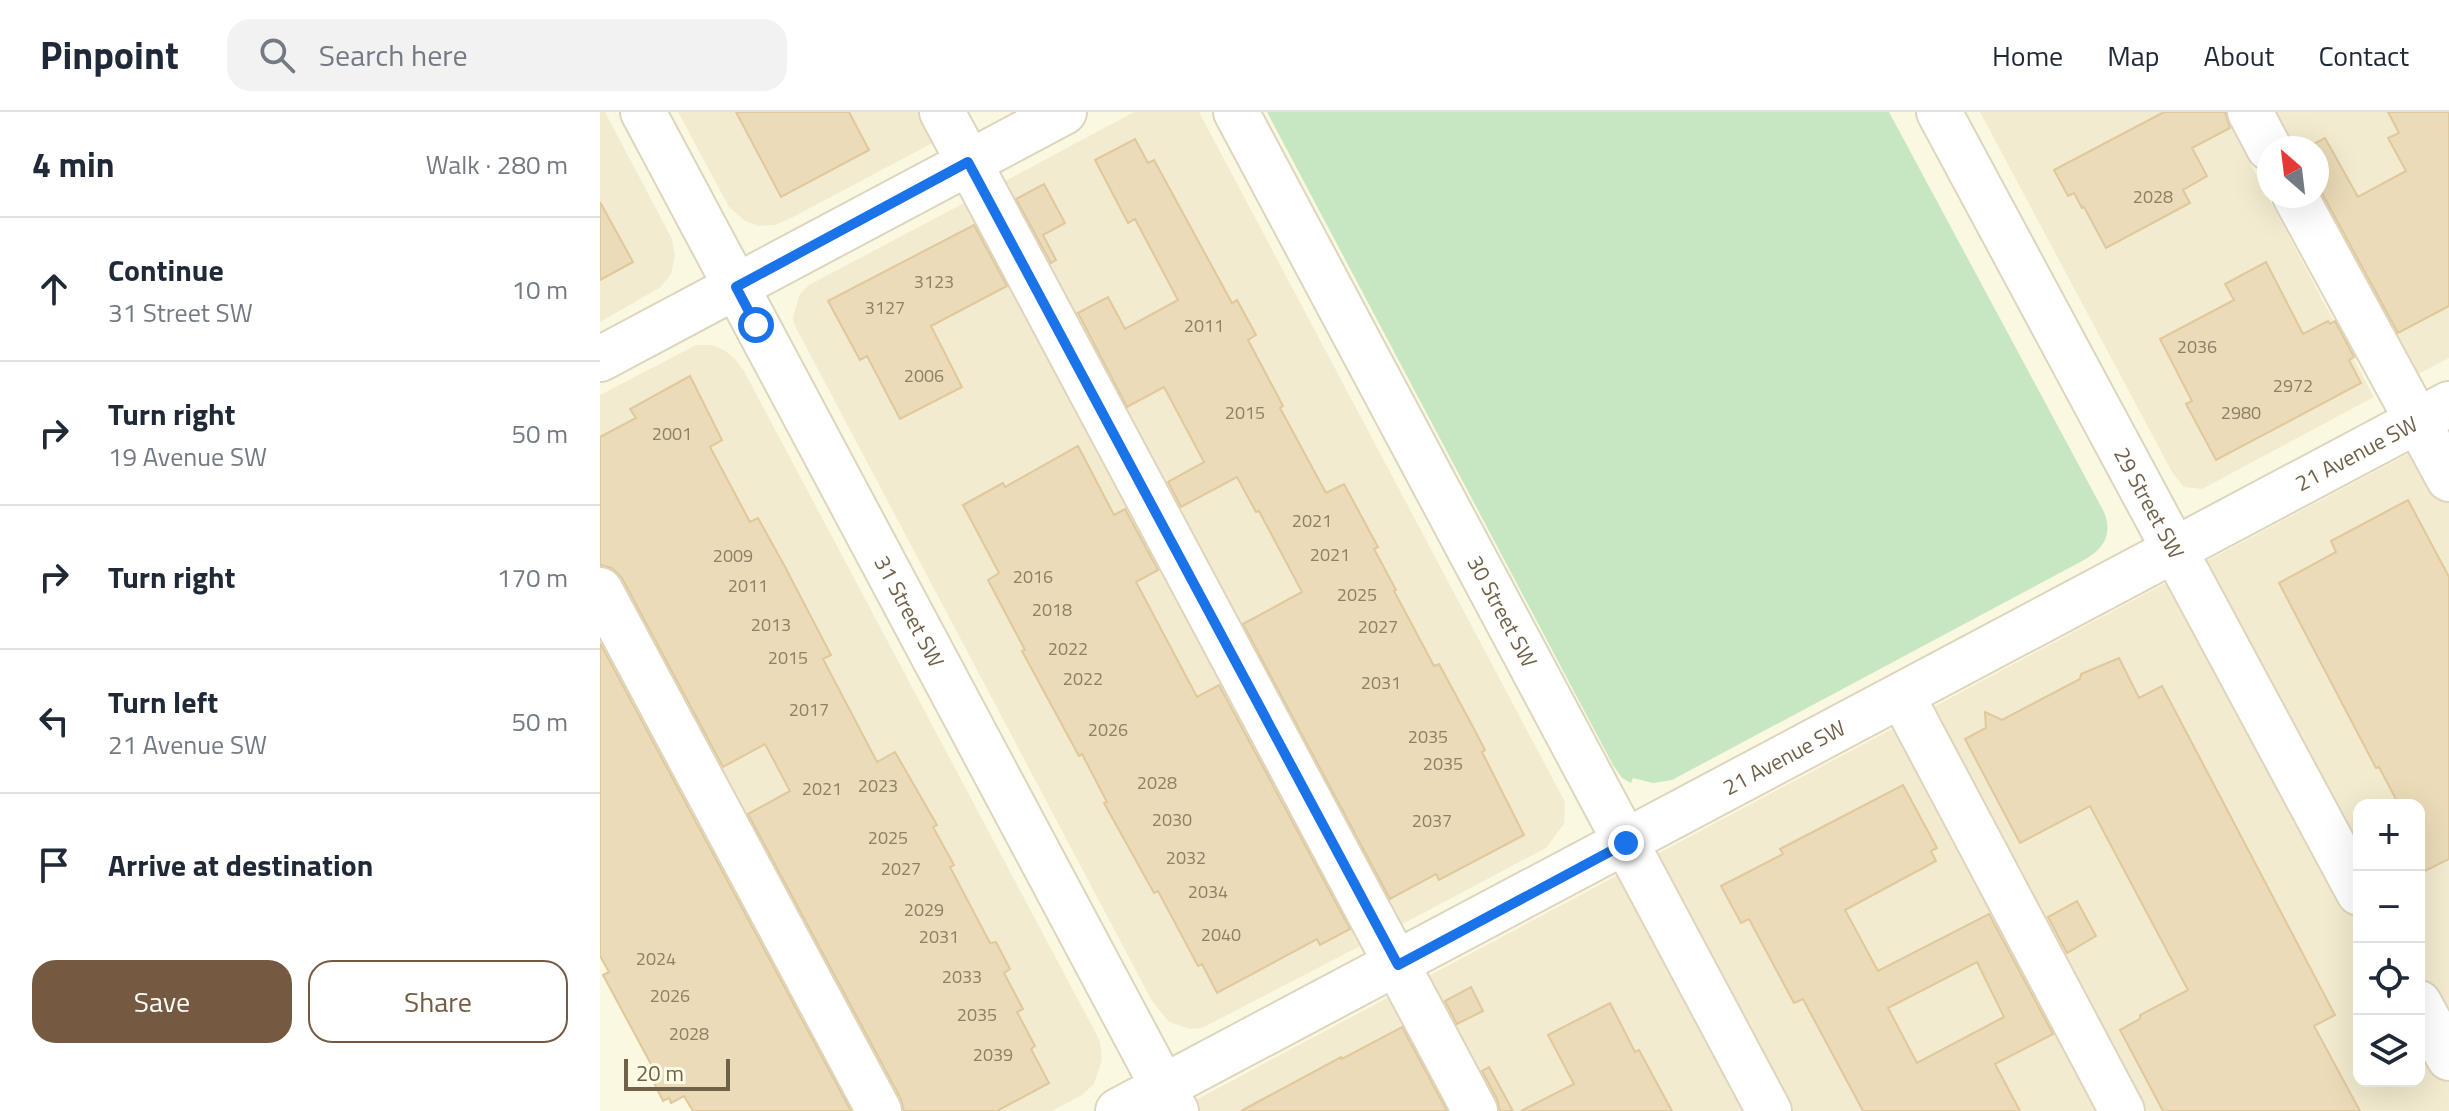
<!DOCTYPE html>
<meta charset="utf-8">
<style>
:root{--surface:#fff;--page:#f2f2f3;--text:#1f2937;--muted:#747a83;--line:#e0e1e3;--accent:#755940}
body{margin:0;font-family:"Titillium Web",sans-serif;background:var(--page);color:var(--text)}
.controls{position:absolute;right:24px;bottom:24px;display:grid;overflow:hidden;border-radius:16px;box-shadow:0 8px 32px #0002}
.controls button{width:72px;height:72px;display:grid;place-items:center;padding:0;border:0;border-bottom:2px solid var(--line);background:var(--surface);color:var(--text);font:40px sans-serif}
.compass{position:absolute;left:1657px;top:24px;width:72px;height:72px;border-radius:50%;background:var(--surface);box-shadow:0 8px 32px #0002;rotate:332deg}
.scale{position:absolute;left:24px;bottom:20px;width:106px;box-sizing:border-box;padding-left:8px;border:4px solid #706149;border-top:0;font-size:22px;line-height:28px;white-space:nowrap;color:#706149;-webkit-text-stroke:6px #fefbe6;paint-order:stroke}
.stop{position:absolute;width:24px;height:24px;margin:-18px;border:6px solid #1a73e8;border-radius:50%;background:#fff}
.stop.end{background:#1a73e8;border-color:#fff;box-shadow:0 2px 8px #0008}
.list{margin:0;padding:0;list-style:none}
h2{display:flex;justify-content:space-between;align-items:center;height:104px;margin:0;padding:0 32px;font-size:34px}
h2 small{font-size:26px;font-weight:400;color:var(--muted)}
.list li{display:grid;grid-template-columns:52px 1fr auto;gap:24px;align-items:center;box-sizing:border-box;height:144px;padding:0 32px;border-top:2px solid var(--line)}
.list b{display:block;font-size:30px;white-space:nowrap}
.list p{margin:0;font-size:26px;white-space:nowrap;color:var(--muted)}
.list em{font-size:26px;font-style:normal;color:var(--muted)}
.actions{display:flex;gap:16px;padding:24px 32px}
.actions a{flex:1;padding:18px 0;border:2px solid var(--accent);border-radius:24px;text-align:center;font-size:28px;color:var(--accent)}
.actions .main{background:var(--accent);color:#fff}
.icon{flex:none;width:44px;height:44px;fill:none;stroke:currentColor;stroke-width:2;stroke-linecap:round;stroke-linejoin:round}
.map{position:relative;flex:none;width:1849px;height:999px;overflow:hidden}
header{display:flex;align-items:center;gap:48px;box-sizing:border-box;height:112px;padding:0 40px;background:var(--surface);border-bottom:2px solid var(--line)}
header strong{font-size:38px}
nav{display:flex;gap:44px;margin-inline-start:auto;font-size:28px}
.search{width:560px;height:72px;background:var(--page);display:flex;align-items:center;gap:20px;box-sizing:border-box;padding:0 28px;border-radius:24px;color:var(--muted);font-size:30px}
main{display:flex}
aside{flex:1;background:var(--surface)}
.map>svg:first-child{display:block}
.residential{fill:#f2ebcf;fill-rule:evenodd}
.green{fill:#c6e7c0}
.building{fill:#ebdbb8;stroke:#e0c89b;stroke-width:2;fill-rule:evenodd}
.lines{fill:none;stroke-linecap:round;stroke-linejoin:round}
.minor-casing{stroke:#ded5bd;stroke-width:48}
.minor{stroke:#fff;stroke-width:44}
.route{stroke:#1a73e8;stroke-width:10}
.labels{text-anchor:middle;dominant-baseline:central;stroke-width:6;stroke-linejoin:round;paint-order:stroke}
.number-label{font-size:18px;fill:#8f8065}
.street-label{font-size:22px;fill:#706149;stroke:#fefbe6}
</style>
<header>
<strong>Pinpoint</strong>
<div class="search"><svg class="icon" aria-label="search" viewBox="0 0 24 24"><circle cx="10" cy="10" r="6"/><path d="M15 15l6 6"/></svg>Search here</div>
<nav><a>Home</a><a>Map</a><a>About</a><a>Contact</a></nav>
</header>
<main>
<aside>
<h2>4 min<small>Walk · 280 m</small></h2>
<ul class="list">
<li><svg class="icon" aria-label="ahead" viewBox="0 0 24 24"><path d="M12 20V5M6 11l6-6 6 6"/></svg><div><b>Continue</b><p>31 Street SW</p></div><em>10 m</em></li>
<li><svg class="icon" aria-label="right" viewBox="0 0 24 24"><path d="M7 20v-9h11M14 6l5 5-5 5"/></svg><div><b>Turn right</b><p>19 Avenue SW</p></div><em>50 m</em></li>
<li><svg class="icon" aria-label="right" viewBox="0 0 24 24"><path d="M7 20v-9h11M14 6l5 5-5 5"/></svg><div><b>Turn right</b></div><em>170 m</em></li>
<li><svg class="icon" aria-label="left" viewBox="0 0 24 24"><path d="M17 20v-9H6M10 6l-5 5 5 5"/></svg><div><b>Turn left</b><p>21 Avenue SW</p></div><em>50 m</em></li>
<li><svg class="icon" aria-label="arrive" viewBox="0 0 24 24"><path d="M6 21V4h12l-3 4 3 4H6"/></svg><div><b>Arrive at destination</b></div></li>
</ul>
<div class="actions"><a class="main">Save</a><a>Share</a></div>
</aside>
<div class="map">
<svg width="1849" height="999" viewBox="0 0 1849 999">
<rect width="100%" height="100%" fill="#fbf8e1"/>
<!-- residential -->
<path class="residential" d="M0 0H5L72 127 75 144 71 162 61 175 0 210Z
M78 0H323L338 28 195 104 175 113 159 114 145 109 129 95Z
M534 0H599L965 690 964 712 946 736 793 817 396 74Z
M1380 0H1623L1774 285 1602 377 1584 375 1572 360Z
M1658 0H1849V246L1801 271 1717 84V36H1677Z
M366 90 764 832 602 916 590 917 569 910 552 889 194 212 193 205 200 182 209 173Z
M96 233H111L124 238 135 247 144 259 500 929 502 948 494 972 482 983 452 999H294L0 445V283Z
M1849 320V999H575ZM1759 693H1819V969H1759Z"/>
<!-- green -->
<path class="green" d="M667 0H1289L1504 400C1513 422 1504 437 1484 448L1072 668 1053 671 1033 666 1031 671 1022 666 1013 653Z"/>
<!-- building -->
<path class="building" d="M136 0H249L269 38 181 85Z
M1564 0H1625L1630 16 1592 36 1607 64 1583 78 1590 91 1506 136 1484 95 1482 96 1474 81 1468 84 1454 58Z
M1788 0H1849V194L1798 221 1717 72V36H1706L1725 26 1758 85 1806 59 1788 26 1799 21Z
M535 27 548 51 554 48 632 191 637 188 656 223 648 228 683 294 680 296 726 381 744 372 778 435 774 437 796 478 794 479 834 554 839 552 873 615 885 638 882 640 924 723 839 768 836 762 790 787 643 512 702 480 659 399 656 400 637 365 581 395 568 370 604 350 564 275 527 295 478 201 508 185 525 217 578 188 535 107 528 111 495 48Z
M444 72 465 111 443 123 456 148 451 151 416 87Z
M0 90 33 150 0 168Z
M374 113 407 174 331 214 362 275 300 307 267 244 260 248 228 189Z
M1666 150 1703 222 1728 209 1730 212 1735 209 1754 245 1749 248 1761 271 1616 348 1586 292 1592 289 1560 227 1634 188 1625 172Z
M90 264 122 328 110 335 150 410 158 406 184 453 231 543 223 547 277 650 295 640 337 713 333 715 354 753 350 755 390 831 396 830 410 857 404 861 423 897 417 900 435 934 431 937 449 971 397 999H304L301 987 148 702 190 679 165 632 123 655 22 466 12 456 0 453V325L36 306 30 297Z
M478 334 514 403 525 397 558 458 536 470 597 585 619 573 750 817 720 833 717 827 617 881 602 852 598 854 558 779 554 781 504 691 507 690 482 642 479 644 422 539 425 538 388 468 399 461 363 393 403 371 405 375Z
M1808 388 1849 465V747L1819 762V693H1799L1779 655 1776 656 1679 471 1736 440 1731 429Z
M0 531 251 999H93L84 984 71 991 69 986 63 989 47 957 52 954 3 863 9 860 0 844Z
M1519 546 1539 586 1562 574 1735 903 1714 914 1760 999H1563L1520 918 1540 907V903L1588 878 1490 694 1420 731 1365 627 1386 616 1385 600 1402 608 1480 567 1481 562Z
M1303 673 1337 736 1331 739 1336 749 1245 798 1278 859 1389 802 1453 922 1395 952 1420 999H1263L1203 887 1194 891 1149 807 1141 811 1121 774 1183 742 1180 737ZM1377 850 1404 905 1317 951 1288 896Z
M1477 789 1496 824 1467 841 1448 805Z
M871 875 883 899 857 912 845 889Z
M1010 891 1035 940 1039 938 1072 999H921L974 972 948 923Z
M802 915 847 999H641L741 945 742 947Z
M889 955 913 999H900L897 987 882 959Z"/>
<g class="lines">
<!-- minor casing -->
<g class="minor-casing">
<g id="minor">
<path id="s1" d="M43 0 576 999"/>
<path d="M342 0 875 999"/>
<path id="s2" d="M636 0 1169 999"/>
<path id="s3" d="M1339 0 1759 781"/>
<path d="M1650 0 1669 36"/>
<path d="M1695 84 1849 367"/>
<path d="M0 247 464 0"/>
<path d="M0 478 279 999"/>
<path d="M1302 584 1522 999"/>
<path d="M1819 891 1849 946"/>
<path id="s4" d="M518 999 1849 292"/>
</g>
</g>
<!-- minor -->
<use href="#minor" class="minor"/>
</g>
<g class="lines">
<!-- route -->
<path class="route" d="M156 213 136 175 368 50 798 853 1026 731"/>
</g>
<g class="labels">
<!-- number labels -->
<g class="number-label">
<text x="1553" y="84">2028</text>
<text x="334" y="169">3123</text>
<text x="285" y="195">3127</text>
<text x="604" y="213">2011</text>
<text x="1597" y="234">2036</text>
<text x="324" y="263">2006</text>
<text x="1693" y="273">2972</text>
<text x="645" y="300">2015</text>
<text x="1641" y="300">2980</text>
<text x="72" y="321">2001</text>
<text x="712" y="408">2021</text>
<text x="730" y="442">2021</text>
<text x="133" y="443">2009</text>
<text x="433" y="464">2016</text>
<text x="148" y="473">2011</text>
<text x="757" y="482">2025</text>
<text x="452" y="497">2018</text>
<text x="171" y="512">2013</text>
<text x="778" y="514">2027</text>
<text x="468" y="536">2022</text>
<text x="188" y="545">2015</text>
<text x="483" y="566">2022</text>
<text x="781" y="570">2031</text>
<text x="209" y="597">2017</text>
<text x="508" y="617">2026</text>
<text x="828" y="624">2035</text>
<text x="843" y="651">2035</text>
<text x="557" y="670">2028</text>
<text x="278" y="673">2023</text>
<text x="222" y="676">2021</text>
<text x="572" y="707">2030</text>
<text x="832" y="708">2037</text>
<text x="288" y="725">2025</text>
<text x="586" y="745">2032</text>
<text x="301" y="756">2027</text>
<text x="608" y="779">2034</text>
<text x="324" y="797">2029</text>
<text x="621" y="822">2040</text>
<text x="339" y="824">2031</text>
<text x="56" y="846">2024</text>
<text x="362" y="864">2033</text>
<text x="70" y="883">2026</text>
<text x="377" y="902">2035</text>
<text x="89" y="921">2028</text>
<text x="393" y="942">2039</text>
</g>
<!-- street labels -->
<g class="street-label">
<text stroke="none"><textPath href="#s4" startOffset="1402">21 Avenue SW</textPath></text>
<text stroke="none"><textPath href="#s3" startOffset="444">29 Street SW</textPath></text>
<text stroke="none"><textPath href="#s2" startOffset="566">30 Street SW</textPath></text>
<text stroke="none"><textPath href="#s1" startOffset="566">31 Street SW</textPath></text>
<text stroke="none"><textPath href="#s4" startOffset="754">21 Avenue SW</textPath></text>
</g>
</g>
</svg>
<div class="controls">
<button>+</button>
<button>−</button>
<button><svg class="icon" aria-label="locate" viewBox="0 0 24 24"><circle cx="12" cy="12" r="6"/><path d="M12 2v4M12 18v4M2 12h4M18 12h4"/></svg></button>
<button><svg class="icon" aria-label="layers" viewBox="0 0 24 24"><path d="M12 4l9 5-9 5-9-5zM3 14l9 5 9-5"/></svg></button>
</div>
<svg class="compass" viewBox="-18 -18 36 36"><path d="M0-13l5 13h-10z" fill="#e53935"/><path d="M0 13l5-13h-10z" fill="#747a83"/></svg>
<div class="scale">20 m</div>
<div class="stop" style="left:156px;top:213px"></div>
<div class="stop end" style="left:1026px;top:731px"></div>
</div>
</main>
